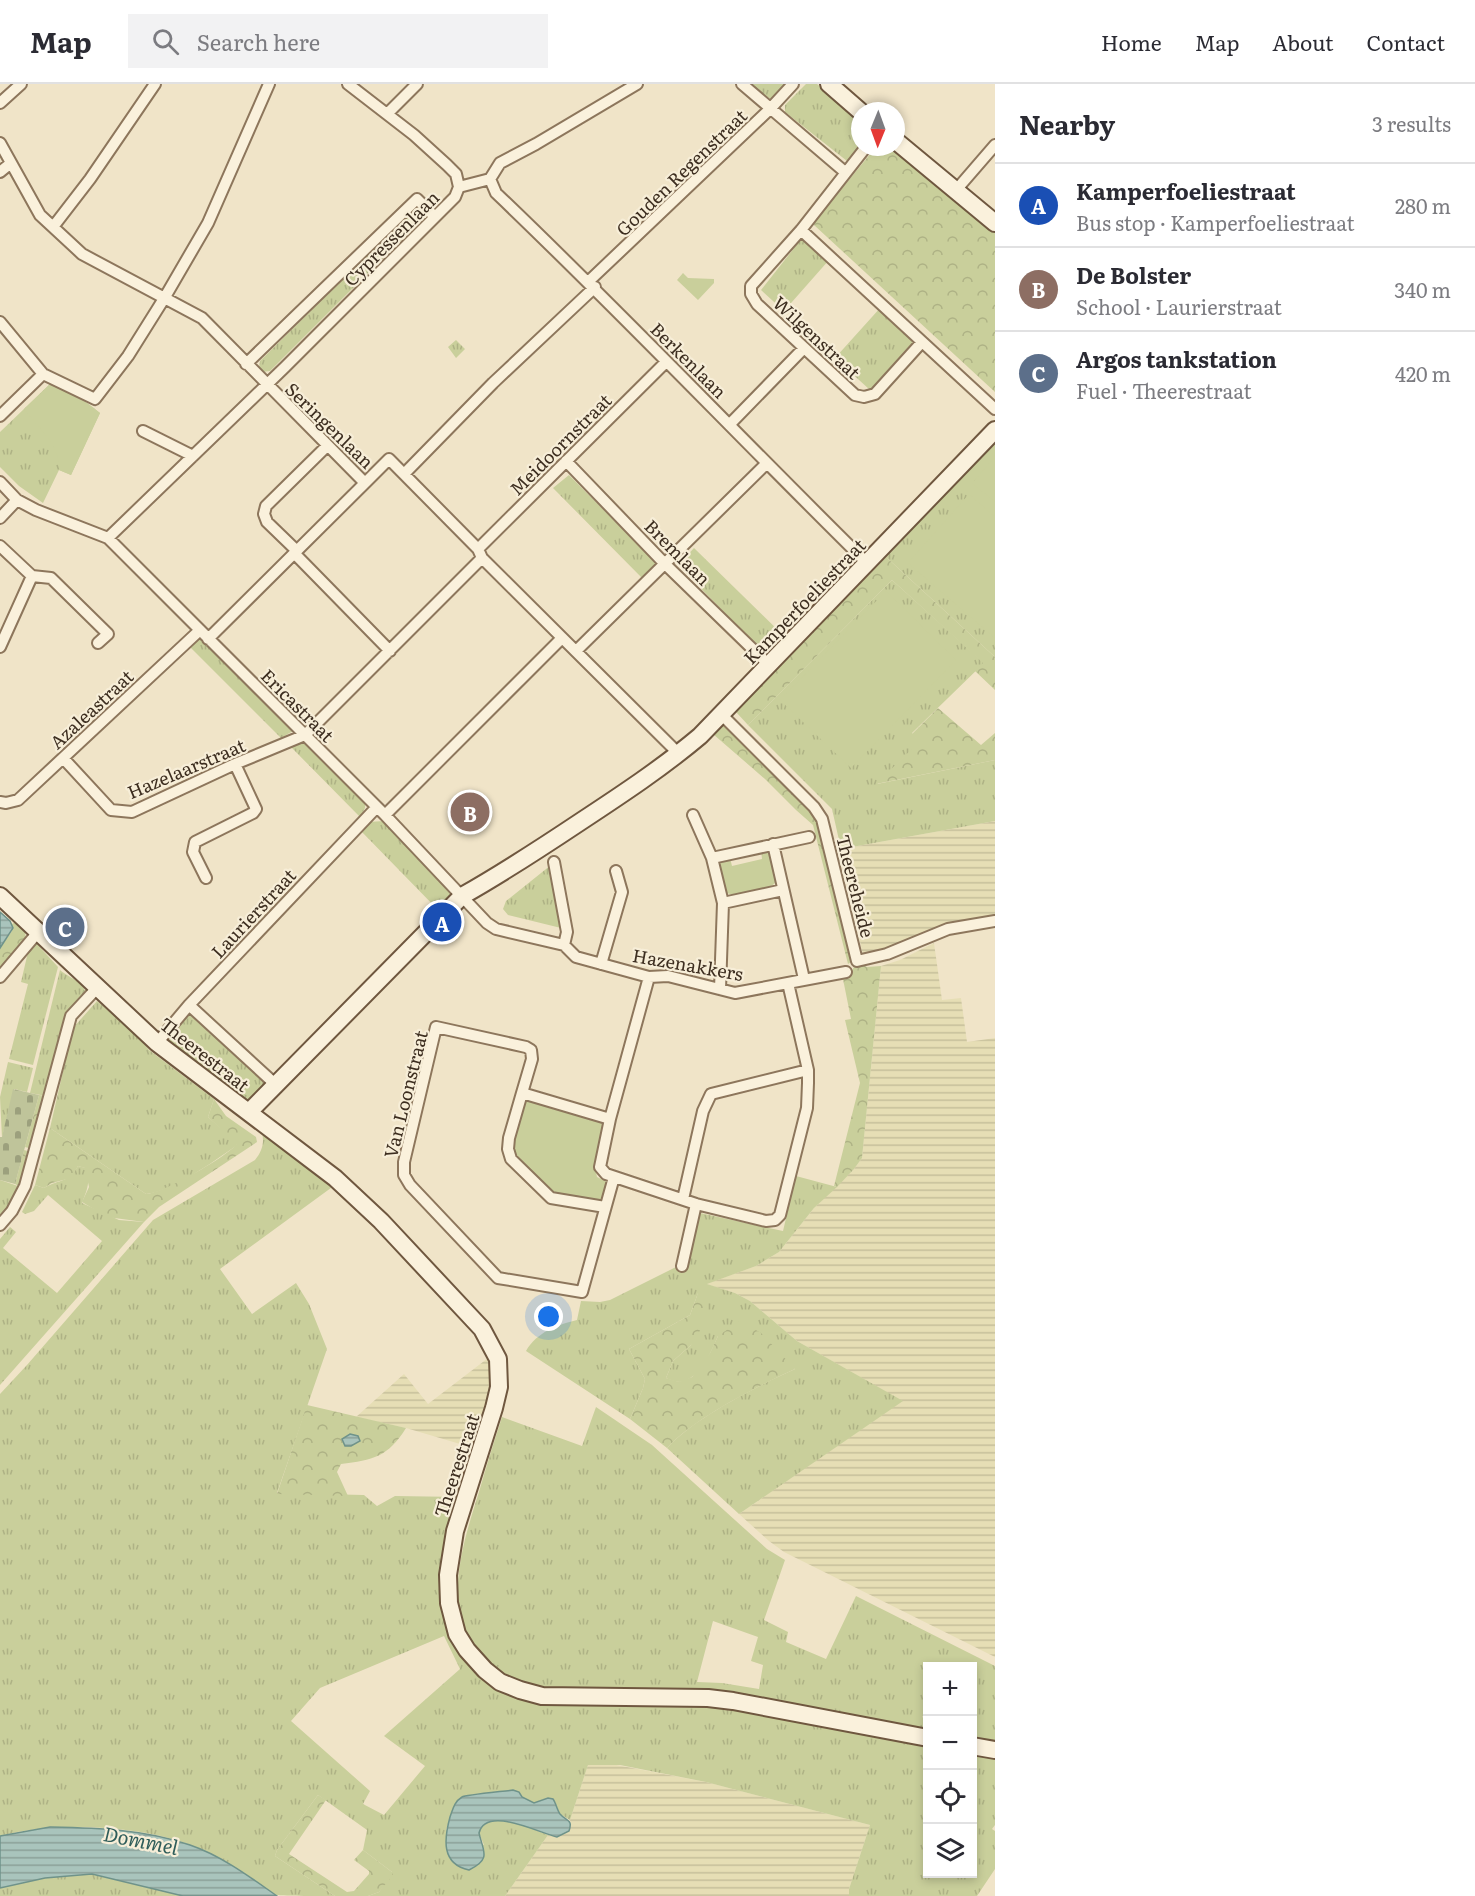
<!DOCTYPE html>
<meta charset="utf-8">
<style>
:root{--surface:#fff;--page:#f2f2f3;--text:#2b2b33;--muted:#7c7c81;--line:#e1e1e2;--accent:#9e2a2b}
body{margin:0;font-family:Literata,serif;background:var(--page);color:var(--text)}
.controls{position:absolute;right:18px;bottom:18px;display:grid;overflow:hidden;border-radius:0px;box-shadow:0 3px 9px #0003}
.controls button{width:54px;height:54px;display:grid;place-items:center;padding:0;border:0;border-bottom:2px solid var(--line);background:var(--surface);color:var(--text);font:30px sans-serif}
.compass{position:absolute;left:851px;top:18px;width:54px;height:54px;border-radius:50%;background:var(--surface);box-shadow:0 3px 9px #0003;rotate:181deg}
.you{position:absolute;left:549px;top:1233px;width:21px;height:21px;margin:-15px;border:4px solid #fff;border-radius:50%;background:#1a73e8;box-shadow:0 0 0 9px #1a73e833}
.badge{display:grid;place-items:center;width:39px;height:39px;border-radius:50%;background:var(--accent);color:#fff;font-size:20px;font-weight:700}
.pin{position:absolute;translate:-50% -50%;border:3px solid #fff;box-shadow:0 2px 6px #0006}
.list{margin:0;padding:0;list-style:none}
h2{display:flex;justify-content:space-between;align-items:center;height:78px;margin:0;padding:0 24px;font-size:26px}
h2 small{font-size:20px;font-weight:400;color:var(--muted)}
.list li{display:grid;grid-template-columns:39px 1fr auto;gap:18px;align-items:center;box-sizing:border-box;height:84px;padding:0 24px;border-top:2px solid var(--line)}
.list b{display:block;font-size:22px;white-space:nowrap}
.list p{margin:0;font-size:20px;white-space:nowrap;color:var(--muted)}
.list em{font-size:20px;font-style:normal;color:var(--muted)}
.icon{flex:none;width:33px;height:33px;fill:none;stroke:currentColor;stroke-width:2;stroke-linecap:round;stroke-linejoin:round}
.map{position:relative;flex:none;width:995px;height:1812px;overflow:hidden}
header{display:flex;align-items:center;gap:36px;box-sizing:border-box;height:84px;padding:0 30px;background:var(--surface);border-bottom:2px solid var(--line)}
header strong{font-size:28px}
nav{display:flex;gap:33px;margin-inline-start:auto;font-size:21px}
.search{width:420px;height:54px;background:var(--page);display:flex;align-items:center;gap:15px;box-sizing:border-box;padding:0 21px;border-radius:0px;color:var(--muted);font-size:22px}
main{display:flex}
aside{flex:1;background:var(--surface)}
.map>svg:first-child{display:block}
.farmland{fill:url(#farmland-rules)}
.grass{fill:url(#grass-tufts);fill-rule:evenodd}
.forest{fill:url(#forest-crowns)}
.cemetery{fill:url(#cemetery-stones)}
.green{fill:#c9cf9b}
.water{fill:url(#water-rules);stroke:#6f938a;stroke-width:1.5}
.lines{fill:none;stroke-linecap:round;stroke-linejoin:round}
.street-casing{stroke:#8d765c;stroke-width:14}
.secondary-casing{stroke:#6f573f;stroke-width:20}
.street{stroke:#faf1dc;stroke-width:10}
.secondary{stroke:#faf1dc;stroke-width:16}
.labels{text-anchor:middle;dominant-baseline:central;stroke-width:4.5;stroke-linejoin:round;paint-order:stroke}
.street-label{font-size:18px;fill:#3d2e20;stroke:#f7eed8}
.water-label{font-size:20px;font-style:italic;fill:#2f5d5a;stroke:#f7eed8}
</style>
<header>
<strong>Map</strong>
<div class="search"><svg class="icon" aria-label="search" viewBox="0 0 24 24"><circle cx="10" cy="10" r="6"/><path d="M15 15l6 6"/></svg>Search here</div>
<nav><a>Home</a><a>Map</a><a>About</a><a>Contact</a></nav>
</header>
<main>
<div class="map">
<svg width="995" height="1812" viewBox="0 0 995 1812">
<defs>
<pattern id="farmland-rules" width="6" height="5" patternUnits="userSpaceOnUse" patternTransform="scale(1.5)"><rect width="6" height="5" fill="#e6deb5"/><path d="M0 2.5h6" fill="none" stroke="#c6bf9b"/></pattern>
<pattern id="grass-tufts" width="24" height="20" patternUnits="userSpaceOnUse" patternTransform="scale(1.5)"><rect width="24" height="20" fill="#c9cf9b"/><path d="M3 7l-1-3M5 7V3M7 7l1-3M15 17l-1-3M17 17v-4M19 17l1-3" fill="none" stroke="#aeb285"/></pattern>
<pattern id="forest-crowns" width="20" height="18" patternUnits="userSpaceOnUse" patternTransform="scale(1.5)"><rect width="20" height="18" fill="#c9cf9b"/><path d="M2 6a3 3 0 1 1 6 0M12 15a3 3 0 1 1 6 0" fill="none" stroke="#aeb285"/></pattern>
<pattern id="cemetery-stones" width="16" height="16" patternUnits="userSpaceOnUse" patternTransform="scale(1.5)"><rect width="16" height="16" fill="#bfc49a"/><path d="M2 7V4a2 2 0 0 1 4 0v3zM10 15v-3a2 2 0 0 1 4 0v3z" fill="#9ca07d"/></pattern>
<pattern id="water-rules" width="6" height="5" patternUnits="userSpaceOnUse" patternTransform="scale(1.5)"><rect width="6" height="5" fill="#a9c4bc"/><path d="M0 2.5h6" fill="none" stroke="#8ba098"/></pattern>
</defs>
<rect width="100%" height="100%" fill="#f0e4c8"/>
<!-- farmland -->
<path class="farmland" d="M995 737V830L959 837 866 873 862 867 841 765Z
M934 859 942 916 961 914 967 958 995 954V1573L784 1468 769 1457 739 1430 902 1317 797 1257 750 1217 735 1209 706 1200 756 1182 779 1168 814 1124 854 1085 862 1074 881 882 900 876Z
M492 1271 495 1283 477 1365 406 1344 356 1333 404 1290 428 1320Z
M606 1679 706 1698 870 1741 849 1805V1812H505L548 1751 557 1753 571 1740 570 1736 588 1681Z"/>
<!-- grass -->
<path class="grass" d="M751 0H788L772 15 767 13Z
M806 0H817L860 35V62L847 77 785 28V21Z
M412 127 421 131 420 137 270 287 262 288 259 284 260 277Z
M805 154 829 176 784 227 761 206 799 158Z
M881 223 915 256 870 306 835 274Z
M456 256 465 265 456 274 448 263Z
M50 300C68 305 85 317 100 329L71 391 59 386 43 419 19 402 0 383V348Z
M995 357V573L886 473Z
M569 391 655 478 656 483 643 495 553 404Z
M694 464 785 553 767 572 681 484 682 477Z
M892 496 984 579 912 649 920 658 877 700 995 676V737L841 765 832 725 748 641Z
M198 555H203L293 647 281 654 189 562Z
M304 656 365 717V724L360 733 291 663Z
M384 737 457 811 440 828 360 746 368 738Z
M551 781 561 844 508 831 503 825 506 817Z
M36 859 58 883 33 981 9 975 28 900 21 898 28 868Z
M60 886C69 894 83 897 86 909L68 928 46 1012 30 1009Z
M97 917 135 949 149 966 214 1015 208 1033 238 1059 236 1062C214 1077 172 1108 146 1110L50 1044 73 944Z
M188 931H192L266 997 265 1004 246 1018 169 957 172 949Z
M8 978 33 984 27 1008 14 1005 2 1054 0 1013Z
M261 1045 335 1101 220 1185 252 1230 296 1199 309 1220 327 1265 277 1409 364 1411 377 1422 395 1412 461 1413 445 1483 476 1587 496 1605 512 1611 715 1619 927 1656 928 1790H972L973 1665 995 1669V1741L992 1745 995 1747V1785L977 1812H849V1805L870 1741 706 1698 620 1681H588L570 1736 560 1730 555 1718 544 1715 534 1719 507 1707 463 1712 454 1722 446 1746 484 1761 479 1749C485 1722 532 1745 548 1751L505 1812H368L379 1808 392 1788 363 1766 367 1746 318 1711 277 1766 275 1772 335 1812C323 1812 284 1812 276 1811 266 1807 258 1798 250 1793 232 1781 213 1770 193 1762 141 1741 54 1737 0 1752V1310L27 1281 153 1136 255 1076C263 1066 265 1057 261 1045ZM444 1552 460 1585 384 1652 425 1682 384 1731 363 1720 370 1707 291 1637 320 1604Z
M78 1082 86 1084C91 1097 87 1106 82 1119L119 1136 144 1138 0 1301V1155L10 1143 16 1148 3 1164 57 1209 102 1157 48 1111 34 1127 25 1130 22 1128 35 1101 44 1104C61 1094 67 1100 78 1082Z
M796 1092 837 1103 814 1124 779 1168 756 1182 707 1200 735 1209 750 1217 797 1257 903 1317 739 1430 667 1364C694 1334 757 1302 795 1285L718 1252C711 1268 700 1295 680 1298 676 1298 670 1296 666 1294L673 1277 691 1261 698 1209 690 1231 629 1265 645 1295 643 1304 630 1335 526 1267C537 1248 557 1241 577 1236L581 1217 600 1218 610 1216 678 1182 686 1184 700 1129 783 1147Z
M0 1096 21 1103 15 1115 0 1133Z
M596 1323 652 1361 767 1465 785 1476 764 1536 788 1548 786 1558 826 1575 856 1512 995 1582V1657L973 1653 972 1582H928L927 1628 922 1633 927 1635V1645L757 1614 524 1603C509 1596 493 1589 482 1576 440 1527 462 1462 479 1408 486 1383 494 1358 502 1333L582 1362ZM713 1537 758 1553 751 1577 763 1581 759 1605 722 1599 697 1598Z
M92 1790 183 1812H0V1804L45 1794Z"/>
<!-- forest -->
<path class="forest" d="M876 63H892L995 148V308L814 141 815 137Z
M886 473 995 573V606L975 587 983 579 892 496 748 641 736 628Z
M938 624 981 661 995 649V676L876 700 919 658 912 650Z
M729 635 823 730 852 869 851 878 848 880 813 741 796 726 765 695 713 650Z
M15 838 25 848 26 856 0 887V864L12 847V840Z
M857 878 867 883 881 882 862 1074 854 1085 837 1103 834 1102 860 999 845 936 851 935 843 895 851 888Z
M39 1011 46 1012 32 1065 25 1063Z
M214 1015 226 1032 256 1053 257 1058 159 1123 144 1138 107 1133 82 1118 89 1103 85 1084 78 1082 71 1094 52 1099 44 1104 35 1101 50 1044 146 1110C164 1109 226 1073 237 1060L208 1033Z
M24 1066 31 1068 21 1103 15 1100Z
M706 1200 708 1224 704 1240 691 1261 673 1277 666 1294 679 1298 692 1293 710 1269 718 1252 740 1237 761 1249 795 1285C758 1302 694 1334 667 1364L630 1335 643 1304 645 1295 629 1265 690 1231 698 1209Z
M307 1321 406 1344C388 1373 373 1376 341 1380L337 1388 348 1412 277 1410Z
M318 1711 326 1716 289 1770 347 1808 354 1807 369 1790V1787L354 1776 363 1766 392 1788 393 1791 379 1808 368 1812H335L275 1772 277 1766Z"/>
<!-- cemetery -->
<path class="cemetery" d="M13 1005 39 1011 15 1100 0 1096V1053H2Z"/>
<!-- green -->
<path class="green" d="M683 189 688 194 714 195V199L698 216 677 196Z
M50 300C68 305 85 317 100 329L71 391 59 386C61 362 38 343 24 325Z
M995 373V418L972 399Z
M969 410 995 433V554L908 479Z
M886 507 956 576 851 684 780 616Z
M761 766H766C773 773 776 789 775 799 767 807 738 814 727 809L719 782 722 776 730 774 732 782 762 775Z
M524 1014 607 1036 595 1083 597 1093 607 1098 602 1120 553 1109 511 1065Z"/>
<!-- water -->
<path class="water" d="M0 828 10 837 13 844 0 864Z
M350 1350 358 1352 360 1357 351 1362H345L342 1355Z
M513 1706 519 1708 522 1713 534 1719 548 1714 553 1715C556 1719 557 1726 560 1730 567 1738 573 1735 569 1747L557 1753C539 1749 486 1721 479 1749 483 1767 492 1775 469 1786 441 1780 444 1755 450 1733 453 1725 454 1718 462 1713 465 1711 507 1707 513 1706Z
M50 1743C96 1744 145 1745 190 1761 222 1772 250 1793 277 1812H183L92 1790 45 1794 0 1804V1752Z"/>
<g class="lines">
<!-- street casing -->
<g class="street-casing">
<path id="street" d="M348 0 414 51 447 81 456 90 459 103
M742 0 845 88
M0 19 21 0
M387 30 417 0
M0 59 40 131 82 170 202 234 365 399 389 375 478 465 482 474 679 670
M866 63 801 146 751 202V210L757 220 855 311 864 313 875 310 922 258
M0 88 11 79
M490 95 496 109C623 230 743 357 868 480
M957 105 995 61
M53 143 90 95 155 0
M801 146 995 325
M589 197 770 25 793 0
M0 238 43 290 95 315 128 272 165 213 208 139 269 0
M246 280 417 115 434 132
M0 332 43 290
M730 340 804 264
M143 347 193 372
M566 377 665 480 769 581
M404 390 493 299 595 203
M0 398 17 416 36 426 108 454 385 731 487 839 496 845 564 861 576 873 649 893 668 892 735 909 846 888
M0 434 17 416
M108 454 285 283 455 113 459 103 490 95 500 79 536 60 637 0
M0 462 32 492 0 563
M478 465 666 278
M297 467 267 438 264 430 266 422 327 362
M295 470 390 567
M32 492 51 494 108 550 98 559
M208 555 365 399
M576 567 766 380
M722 631 814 723 822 735 857 877 887 870 948 845 995 837
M63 674 111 726 132 728 235 680 305 651 482 474
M0 718 6 719 18 716 200 546
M385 731 562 554
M693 731 712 774 723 819 720 905
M773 760 804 895
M712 774 809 753
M554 778 567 848 564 861
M206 794 193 768 195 758 253 729 256 725 235 680
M723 819 783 806
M601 880 622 808 616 787
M0 893 39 847
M649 893 610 1035 600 1083 606 1090 696 1120 766 1137 775 1136 780 1131 807 1024 808 999V986L788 899
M189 921 275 1000
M157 959 189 921 376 724
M522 1009 509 1054 508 1065 511 1075 551 1114 605 1123
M610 1035 522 1009 532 975 531 966 526 963 436 943 404 1078V1091L410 1101 498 1194 582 1208 614 1093
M683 1115 703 1027 711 1010 808 986
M0 1141 12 1127 25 1102 71 932 97 904
M682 1182 696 1120"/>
</g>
<!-- secondary casing -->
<g class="secondary-casing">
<path id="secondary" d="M829 0 860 27
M896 57 995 139
M0 812 157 959 335 1094 381 1137 482 1245 498 1275 499 1303 494 1324 455 1447 448 1491 449 1519 457 1550 467 1566 485 1586 500 1598 520 1606 542 1612 708 1614 733 1617 928 1654
M249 1028 462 812C503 789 541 764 580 738 621 711 662 684 700 652L995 346
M972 1662 995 1666"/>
</g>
<!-- street -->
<use href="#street" class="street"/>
<!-- secondary -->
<use href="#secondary" class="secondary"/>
</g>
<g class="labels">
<!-- street labels -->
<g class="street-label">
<text transform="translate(681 88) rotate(-44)">Gouden Regenstraat</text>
<text transform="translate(391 154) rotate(-45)">Cypressenlaan</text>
<text transform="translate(817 253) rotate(43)">Wilgenstraat</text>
<text transform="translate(689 276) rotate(45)">Berkenlaan</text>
<text transform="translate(330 341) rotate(44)">Seringenlaan</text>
<text transform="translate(560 360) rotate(-45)">Meidoornstraat</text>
<text transform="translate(678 468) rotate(45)">Bremlaan</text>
<text transform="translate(804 517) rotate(-46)">Kamperfoeliestraat</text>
<text transform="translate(298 621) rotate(45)">Ericastraat</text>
<text transform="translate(91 625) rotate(-43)">Azaleastraat</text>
<text transform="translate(186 684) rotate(-23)">Hazelaarstraat</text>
<text transform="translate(856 802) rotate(76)">Theereheide</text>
<text transform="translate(253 829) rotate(-47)">Laurierstraat</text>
<text transform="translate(688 880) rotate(10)">Hazenakkers</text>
<text transform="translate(205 970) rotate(38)">Theerestraat</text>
<text transform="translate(405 1010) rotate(-76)">Van Loonstraat</text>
<text transform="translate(456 1381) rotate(-72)">Theerestraat</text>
</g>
<!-- water labels -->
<g class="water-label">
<text transform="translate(141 1755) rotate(11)">Dommel</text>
</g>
</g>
</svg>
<div class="controls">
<button>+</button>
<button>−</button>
<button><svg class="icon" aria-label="locate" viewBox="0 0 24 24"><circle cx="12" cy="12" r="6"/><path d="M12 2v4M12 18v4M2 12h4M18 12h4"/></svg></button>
<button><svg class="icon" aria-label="layers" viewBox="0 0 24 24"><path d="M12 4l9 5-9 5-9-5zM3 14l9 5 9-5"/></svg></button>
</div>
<svg class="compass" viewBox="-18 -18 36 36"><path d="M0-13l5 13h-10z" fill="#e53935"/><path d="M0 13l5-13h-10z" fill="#7c7c81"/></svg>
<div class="you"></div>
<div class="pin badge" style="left:442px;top:838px;background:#1a4fb4">A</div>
<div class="pin badge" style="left:470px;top:728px;background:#8d6e63">B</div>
<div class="pin badge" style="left:65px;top:843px;background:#5c6f8a">C</div>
</div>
<aside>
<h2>Nearby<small>3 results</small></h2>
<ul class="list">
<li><span class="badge" style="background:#1a4fb4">A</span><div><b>Kamperfoeliestraat</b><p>Bus stop · Kamperfoeliestraat</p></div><em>280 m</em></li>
<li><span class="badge" style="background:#8d6e63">B</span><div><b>De Bolster</b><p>School · Laurierstraat</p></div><em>340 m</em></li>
<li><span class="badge" style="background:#5c6f8a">C</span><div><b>Argos tankstation</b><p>Fuel · Theerestraat</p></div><em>420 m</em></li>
</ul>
</aside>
</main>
